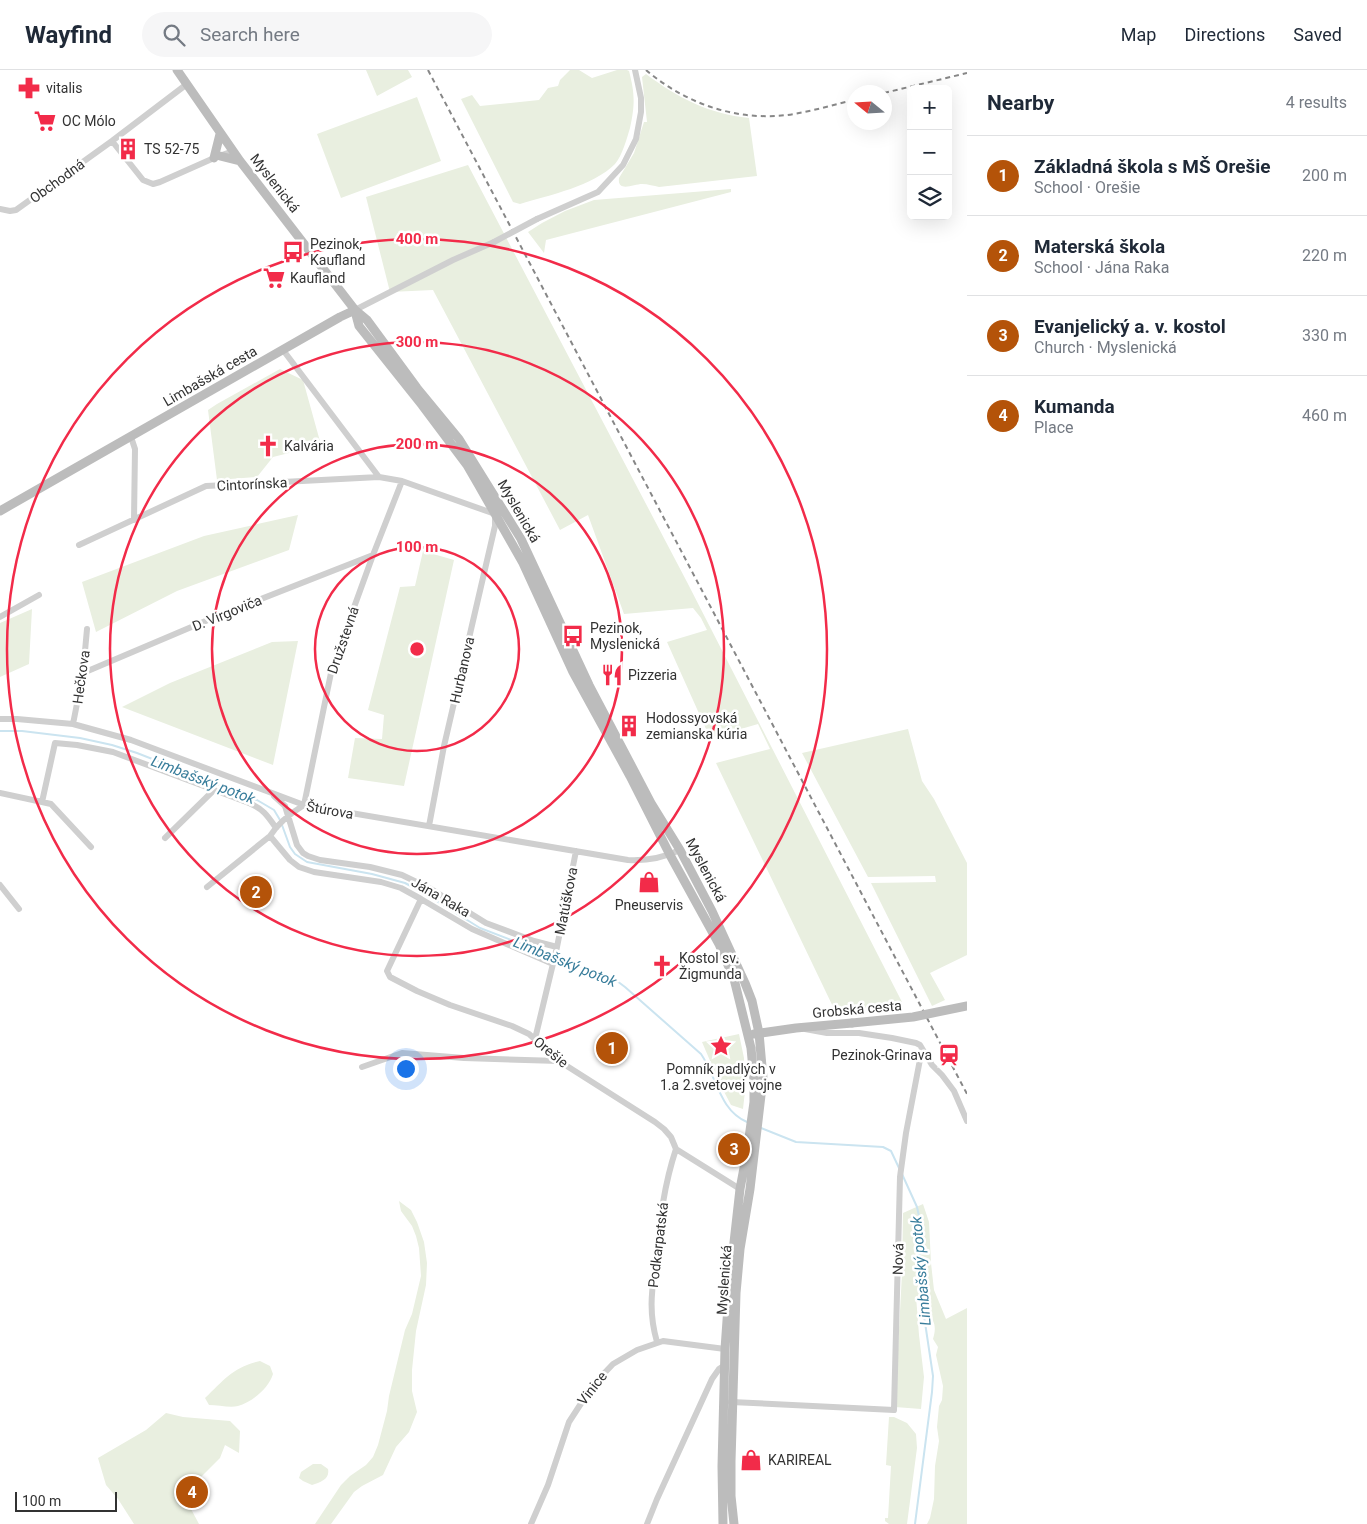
<!DOCTYPE html>
<meta charset="utf-8">
<style>
:root{--surface:#fff;--page:#f6f6f7;--text:#1f2937;--muted:#747a83;--line:#e0e1e3;--accent:#b45309}
body{margin:0;font-family:Roboto,sans-serif;background:var(--page);color:var(--text)}
.controls{position:absolute;right:15px;top:15px;display:grid;overflow:hidden;border-radius:8px;box-shadow:0 5px 20px #0002}
.controls button{width:45px;height:45px;display:grid;place-items:center;padding:0;border:0;border-bottom:1px solid var(--line);background:var(--surface);color:var(--text);font:25px sans-serif}
.compass{position:absolute;left:847px;top:15px;width:45px;height:45px;border-radius:50%;background:var(--surface);box-shadow:0 5px 20px #0002;rotate:288deg}
.scale{position:absolute;left:15px;bottom:12px;width:102px;box-sizing:border-box;padding-left:5px;border:2px solid #323232;border-top:0;font-size:14px;line-height:18px;white-space:nowrap;color:#323232;-webkit-text-stroke:4px #fff;paint-order:stroke}
.you{position:absolute;left:405px;top:998px;width:18px;height:18px;margin:-12px;border:4px solid #fff;border-radius:50%;background:#1a73e8;box-shadow:0 0 0 8px #1a73e833}
.badge{display:grid;place-items:center;width:32px;height:32px;border-radius:50%;background:var(--accent);color:#fff;font-size:16px;font-weight:700}
.pin{position:absolute;translate:-50% -50%;border:2px solid #fff;box-shadow:0 1px 5px #0006}
.list{margin:0;padding:0;list-style:none}
h2{display:flex;justify-content:space-between;align-items:center;height:65px;margin:0;padding:0 20px;font-size:21px}
h2 small{font-size:16px;font-weight:400;color:var(--muted)}
.list li{display:grid;grid-template-columns:32px 1fr auto;gap:15px;align-items:center;box-sizing:border-box;height:80px;padding:0 20px;border-top:1px solid var(--line)}
.list b{display:block;font-size:19px;white-space:nowrap}
.list p{margin:0;font-size:16px;white-space:nowrap;color:var(--muted)}
.list em{font-size:16px;font-style:normal;color:var(--muted)}
.icon{flex:none;width:28px;height:28px;fill:none;stroke:currentColor;stroke-width:2;stroke-linecap:round;stroke-linejoin:round}
.map{position:relative;flex:none;width:967px;height:1454px;overflow:hidden}
header{display:flex;align-items:center;gap:30px;box-sizing:border-box;height:70px;padding:0 25px;background:var(--surface);border-bottom:1px solid var(--line)}
header strong{font-size:24px}
nav{display:flex;gap:28px;margin-inline-start:auto;font-size:18px}
.search{width:350px;height:45px;background:var(--page);display:flex;align-items:center;gap:12px;box-sizing:border-box;padding:0 18px;border-radius:28px;color:var(--muted);font-size:19px}
main{display:flex}
aside{flex:1;background:var(--surface)}
.map>svg:first-child{display:block}
.green{fill:#e9efe0}
.lines{fill:none;stroke-linecap:round;stroke-linejoin:round}
.stream{stroke:#cbe4f0;stroke-width:2}
.street{stroke:#cfcfcf;stroke-width:6}
.secondary{stroke:#bcbcbc;stroke-width:9}
.rail{stroke:#878787;stroke-width:2;stroke-dasharray:5 4;stroke-linecap:butt}
.street-bridge{stroke:#cfcfcf;stroke-width:6}
.secondary-bridge{stroke:#bcbcbc;stroke-width:9}
.ring{fill:none;stroke:#f22b49;stroke-width:2.5}
.labels{text-anchor:middle;dominant-baseline:central;stroke-width:5;stroke-linejoin:round;paint-order:stroke}
.poi-label{font-size:14px;fill:#323232;stroke:#fff;text-anchor:start}
.street-label{font-size:14px;fill:#323232;stroke:#fff}
.water-label{font-size:15px;font-style:italic;fill:#387d9b;stroke:#fff}
.centre{fill:#f22b49;stroke:#fff;stroke-width:2.5}
.ring-label{font-size:15px;text-anchor:middle;font-weight:bold;fill:#f22b49;stroke:#fff;stroke-width:5;stroke-linejoin:round;paint-order:stroke}
</style>
<header>
<strong>Wayfind</strong>
<div class="search"><svg class="icon" aria-label="search" viewBox="0 0 24 24"><circle cx="10" cy="10" r="6"/><path d="M15 15l6 6"/></svg>Search here</div>
<nav><a>Map</a><a>Directions</a><a>Saved</a></nav>
</header>
<main>
<div class="map">
<svg width="967" height="1454" viewBox="0 0 967 1454">
<rect width="100%" height="100%" fill="#fff"/>
<!-- green -->
<path class="green" d="M366 0H408L412 7 377 26Z
M570 0H579L592 8 617 0H627L629 1C635 24 635 35 630 58 627 68 622 86 615 94 593 116 550 125 520 134L513 132 461 29 472 25 480 36 539 30 548 18 558 16 560 10Z
M646 4C678 28 709 44 749 48L757 106 659 117C654 116 648 114 642 114 634 114 617 123 619 108L634 83 644 52H647L642 7Z
M417 27 441 91 341 128 317 64Z
M468 95 687 512 902 932 836 943 716 693 770 679 758 654 710 668 667 572 707 560 701 548 693 538 624 544 588 445 560 460 433 220 390 222 366 127Z
M731 119V122L546 170 544 183 528 162 542 153 565 141 594 130Z
M280 299 303 310 321 375 273 387 257 407 217 410 208 340 217 334Z
M298 445 289 480 177 521 96 562 82 512 204 466Z
M423 481 454 490 404 716 348 708 355 668 382 669 384 645 368 640 400 517 415 516Z
M32 539 29 594 0 607V553Z
M298 571 273 695 122 637 170 613 272 572Z
M908 659 922 711 934 729 967 793V885L930 903 945 930 932 936 871 813 936 812 935 806 868 807 802 683Z
M739 964 744 988 745 1021 743 1039 731 1035 720 1014 702 972Z
M399 1131 411 1140 417 1152 424 1172 427 1193 426 1215 416 1261 412 1300V1321L417 1342 409 1362 396 1377 383 1405 362 1416 354 1422 331 1454H315L341 1415 350 1406 366 1395 373 1387 378 1375 387 1341 389 1326 405 1260 412 1244 421 1206 419 1178 416 1166 412 1156 401 1141Z
M923 1134 929 1152 931 1193 934 1220 946 1249 967 1238V1454H927L930 1448 934 1429 935 1396 939 1371 937 1357 939 1336 942 1330 943 1316 936 1285 938 1277 933 1269C936 1259 936 1251 927 1243L926 1230 916 1226 919 1265 924 1307 921 1339 895 1337 902 1203 903 1143Z
M260 1291 270 1296 273 1304C269 1318 252 1332 238 1336 230 1338 218 1335 209 1335L205 1328C224 1310 233 1297 260 1291Z
M166 1343 183 1347 230 1351 240 1361 239 1383 225 1375 220 1388 188 1420 191 1439 199 1454H134L118 1429 106 1415 98 1388 146 1360Z
M889 1347H894L907 1353 916 1364 917 1378 907 1454H889L885 1451V1448H888L891 1396 886 1395Z
M313 1394H321L328 1399C330 1409 321 1412 312 1415L303 1411 299 1408 301 1402Z"/>
<g class="lines">
<!-- stream -->
<path class="stream" d="M0 661H22L80 668 112 675 137 683 257 730 274 740 280 750
M282 755 290 777 295 784 307 792 372 804 405 813 422 822 480 858 553 886
M557 888 617 911 625 917 701 984C717 1007 719 1040 747 1052
M761 1058 796 1072 883 1077 891 1081 899 1098
M902 1104 917 1137 919 1146 920 1219 933 1306 932 1322 915 1454"/>
<!-- street -->
<path class="street" d="M112 71 143 110 153 114 160 112 214 88 233 81
M0 139 10 141 16 140 112 71 187 14
M537 149 598 122 623 95 636 69 641 42V28L635 0
M355 240 453 190 494 172
M283 280 379 407
M131 367 135 379 134 450
M79 475 206 416 379 407 402 411 495 444V456L444 676 429 756
M0 547 39 525
M83 603 215 547 373 485
M0 649H17L73 654 131 670 304 735 628 790C647 791 663 788 680 780
M73 654 83 603 87 559
M0 723 42 732
M274 726 285 736 297 775 303 783 308 786 320 790 370 797 402 805 431 819 486 853 534 871 557 877
M304 735 332 598 373 485 402 411
M270 766 290 790 299 797 314 802 381 812 401 818 421 829 472 859 553 894
M165 768 214 720
M91 777 51 734 42 732 55 673 77 675 113 682 249 733C263 739 267 745 276 758
M0 815 19 839
M207 817 270 766C278 753 291 743 304 735
M421 829 387 901 390 907 417 921 450 935 512 956 529 964 559 991 655 1052 664 1059 671 1067 676 1079 740 1119
M805 959 827 963H859L892 968 916 973 920 975 932 995 942 1005 954 1021 967 1051
M535 969 557 877 576 781
M362 997 402 983 464 988 559 991
M657 1272C648 1241 652 1220 656 1188 660 1150 664 1115 676 1079
M731 1332 894 1340 900 1107 906 1063 922 979
M531 1454 548 1415 569 1352 593 1315 613 1294 637 1280 663 1271 725 1279
M647 1454 657 1429 712 1309 719 1299 725 1295"/>
<!-- secondary -->
<path class="secondary" d="M177 0 240 91 355 240 367 250 417 318 459 369 521 469 589 615 651 733 680 780 712 841 745 913 752 931 759 963 763 1008 750 1119 740 1179 736 1223 731 1391V1426L734 1454
M220 86 240 91
M214 88 220 64
M355 241 359 256 422 335 467 395 478 414 523 493 573 602 630 706 670 785 719 874 734 909 751 978 754 1010V1032L747 1082 740 1119 730 1208 725 1279 722 1396 723 1454
M0 441 340 247 355 240
M754 964 796 958 852 953"/>
<!-- rail -->
<path class="rail" d="M428 0 967 1024
M646 0C686 34 736 51 787 45 810 42 832 35 854 30
M884 23 967 3"/>
<!-- street-bridge -->
<path class="street-bridge" d="M494 172 537 149"/>
<!-- secondary-bridge -->
<path class="secondary-bridge" d="M852 953 913 947 967 936"/>
</g>
<!-- distance rings -->
<g class="ring">
<circle cx="417" cy="579" r="102"/>
<circle cx="417" cy="579" r="205"/>
<circle cx="417" cy="579" r="307"/>
<circle cx="417" cy="579" r="410"/>
</g>
<!-- icons -->
<defs>
<g id="pharmacy-bare" transform="scale(1.725)"><path d="M-2-6h4v4h4v4h-4v4h-4v-4h-4v-4h4Z" fill="#f22b49" stroke="#fff" stroke-width="2.5" paint-order="stroke"/></g>
<g id="supermarket-bare" transform="scale(1.725)"><path d="M-6-5.5h2.5l.6 2H6L4.5 2H-2.5L-4.4-4H-6ZM-1.5 3.2a1.3 1.3 0 1 0 .1 0ZM3 3.2a1.3 1.3 0 1 0 .1 0Z" fill="#f22b49" stroke="#fff" stroke-width="2.5" paint-order="stroke"/></g>
<g id="building-bare" transform="scale(1.725)"><path d="M-4-6H4V6H1V3H-1V6H-4ZM-2.5-4.3h1.7v1.8h-1.7ZM.8-4.3h1.7v1.8H.8ZM-2.5-1h1.7V.8h-1.7ZM.8-1h1.7V.8H.8Z" fill="#f22b49" stroke="#fff" stroke-width="2.5" paint-order="stroke"/></g>
<g id="bus-bare" transform="scale(1.725)"><path d="M-5-6H5V4H4V6H2V4H-2V6H-4V4H-5ZM-3.5-4V0h7V-4ZM-3.5 1.2v1.5H-2V1.2ZM2 1.2v1.5H3.5V1.2Z" fill="#f22b49" stroke="#fff" stroke-width="2.5" paint-order="stroke"/></g>
<g id="church-bare" transform="scale(1.725)"><path d="M-1.2-6h2.4v3.5h3.3v2.4h-3.3V6h-2.4V-.1h-3.3v-2.4h3.3Z" fill="#f22b49" stroke="#fff" stroke-width="2.5" paint-order="stroke"/></g>
<g id="restaurant-bare" transform="scale(1.725)"><path d="M-5-6h1v4h1v-4h1v4h1v-4h1v5L-1.5 .5V6h-2V.5L-5-1ZM5-6V6H3V1.5H1.5Q1.5-4 5-6Z" fill="#f22b49" stroke="#fff" stroke-width="2.5" paint-order="stroke"/></g>
<g id="shop-bare" transform="scale(1.725)"><path d="M-5-2.5h2.3a2.7 3.5 0 0 1 5.4 0H5L5.5 6h-11ZM-1.5-2.5h3a1.5 2.3 0 0 0-3 0Z" fill="#f22b49" stroke="#fff" stroke-width="2.5" paint-order="stroke"/></g>
<g id="sight-bare" transform="scale(1.725)"><path d="M0-6L1.8-2.2L6-1.7L2.9 1.2L3.7 5.4L0 3.3L-3.7 5.4L-2.9 1.2L-6-1.7L-1.8-2.2Z" fill="#f22b49" stroke="#fff" stroke-width="2.5" paint-order="stroke"/></g>
<g id="station-bare" transform="scale(1.725)"><path d="M-3-6H3Q5-6 5-4V2Q5 4 3 4L4.5 6H3L1.5 4h-3L-3 6H-4.5L-3 4Q-5 4-5 2V-4Q-5-6-3-6ZM-3.5-4v3h7v-3ZM-3.5 1v1.5H-2V1ZM2 1v1.5H3.5V1Z" fill="#f22b49" stroke="#fff" stroke-width="2.5" paint-order="stroke"/></g>
</defs>
<g fill-rule="evenodd">
<use href="#pharmacy-bare" x="29" y="18"/>
<use href="#supermarket-bare" x="45" y="51"/>
<use href="#building-bare" x="128" y="79"/>
<use href="#bus-bare" x="293" y="182"/>
<use href="#supermarket-bare" x="274" y="208"/>
<use href="#church-bare" x="268" y="376"/>
<use href="#bus-bare" x="573" y="566"/>
<use href="#restaurant-bare" x="612" y="605"/>
<use href="#building-bare" x="629" y="656"/>
<use href="#shop-bare" x="649" y="812"/>
<use href="#church-bare" x="662" y="896"/>
<use href="#sight-bare" x="721" y="976"/>
<use href="#station-bare" x="949" y="985"/>
<use href="#shop-bare" x="751" y="1390"/>
</g>
<g class="labels">
<!-- poi labels -->
<g class="poi-label">
<text x="46" y="18">vitalis</text>
<text x="62" y="51">OC Mólo</text>
<text x="144" y="79">TS 52-75</text>
<text x="310" y="174">Pezinok,<tspan x="310" dy="16">Kaufland</tspan></text>
<text x="290" y="208">Kaufland</text>
<text x="284" y="376">Kalvária</text>
<text x="590" y="558">Pezinok,<tspan x="590" dy="16">Myslenická</tspan></text>
<text x="628" y="605">Pizzeria</text>
<text x="646" y="648">Hodossyovská<tspan x="646" dy="16">zemianska kúria</tspan></text>
<text x="649" y="835" text-anchor="middle">Pneuservis</text>
<text x="679" y="888">Kostol sv.<tspan x="679" dy="16">Žigmunda</tspan></text>
<text x="932" y="985" text-anchor="end">Pezinok-Grinava</text>
<text x="721" y="999" text-anchor="middle">Pomník padlých v<tspan x="721" dy="16">1.a 2.svetovej vojne</tspan></text>
<text x="768" y="1390">KARIREAL</text>
</g>
<!-- street labels -->
<g class="street-label">
<text transform="translate(57 111) rotate(-36)">Obchodná</text>
<text transform="translate(275 113) rotate(52)">Myslenická</text>
<text transform="translate(210 306) rotate(-30)">Limbašská cesta</text>
<text transform="translate(252 414) rotate(-3)">Cintorínska</text>
<text transform="translate(519 441) rotate(60)">Myslenická</text>
<text transform="translate(227 543) rotate(-22)">D. Virgoviča</text>
<text transform="translate(343 570) rotate(-71)">Družstevná</text>
<text transform="translate(462 600) rotate(-77)">Hurbanova</text>
<text transform="translate(81 607) rotate(-82)">Hečkova</text>
<text transform="translate(330 740) rotate(10)">Štúrova</text>
<text transform="translate(706 800) rotate(62)">Myslenická</text>
<text transform="translate(441 827) rotate(30)">Jána Raka</text>
<text transform="translate(566 831) rotate(-79)">Matúškova</text>
<text transform="translate(857 939) rotate(-5)">Grobská cesta</text>
<text transform="translate(551 982) rotate(39)">Orešie</text>
<text transform="translate(658 1175) rotate(-83)">Podkarpatská</text>
<text transform="translate(898 1189) rotate(-88)">Nová</text>
<text transform="translate(724 1210) rotate(-86)">Myslenická</text>
<text transform="translate(592 1318) rotate(-52)">Vinice</text>
</g>
<!-- water labels -->
<g class="water-label">
<text transform="translate(203 710) rotate(21)">Limbašský potok</text>
<text transform="translate(565 892) rotate(22)">Limbašský potok</text>
<text transform="translate(921 1201) rotate(-95)">Limbašský potok</text>
</g>
</g>
<circle cx="417" cy="579" r="8" class="centre"/>
<g class="ring-label">
<text x="417" y="174">400 m</text>
<text x="417" y="277">300 m</text>
<text x="417" y="379">200 m</text>
<text x="417" y="482">100 m</text>
</g>
</svg>
<div class="controls">
<button>+</button>
<button>−</button>
<button><svg class="icon" aria-label="layers" viewBox="0 0 24 24"><path d="M12 4l9 5-9 5-9-5zM3 14l9 5 9-5"/></svg></button>
</div>
<svg class="compass" viewBox="-18 -18 36 36"><path d="M0-13l5 13h-10z" fill="#e53935"/><path d="M0 13l5-13h-10z" fill="#747a83"/></svg>
<div class="scale">100 m</div>
<div class="you"></div>
<div class="pin badge" style="left:612px;top:978px">1</div>
<div class="pin badge" style="left:256px;top:822px">2</div>
<div class="pin badge" style="left:734px;top:1079px">3</div>
<div class="pin badge" style="left:192px;top:1422px">4</div>
</div>
<aside>
<h2>Nearby<small>4 results</small></h2>
<ul class="list">
<li><span class="badge">1</span><div><b>Základná škola s MŠ Orešie</b><p>School · Orešie</p></div><em>200 m</em></li>
<li><span class="badge">2</span><div><b>Materská škola</b><p>School · Jána Raka</p></div><em>220 m</em></li>
<li><span class="badge">3</span><div><b>Evanjelický a. v. kostol</b><p>Church · Myslenická</p></div><em>330 m</em></li>
<li><span class="badge">4</span><div><b>Kumanda</b><p>Place</p></div><em>460 m</em></li>
</ul>
</aside>
</main>
